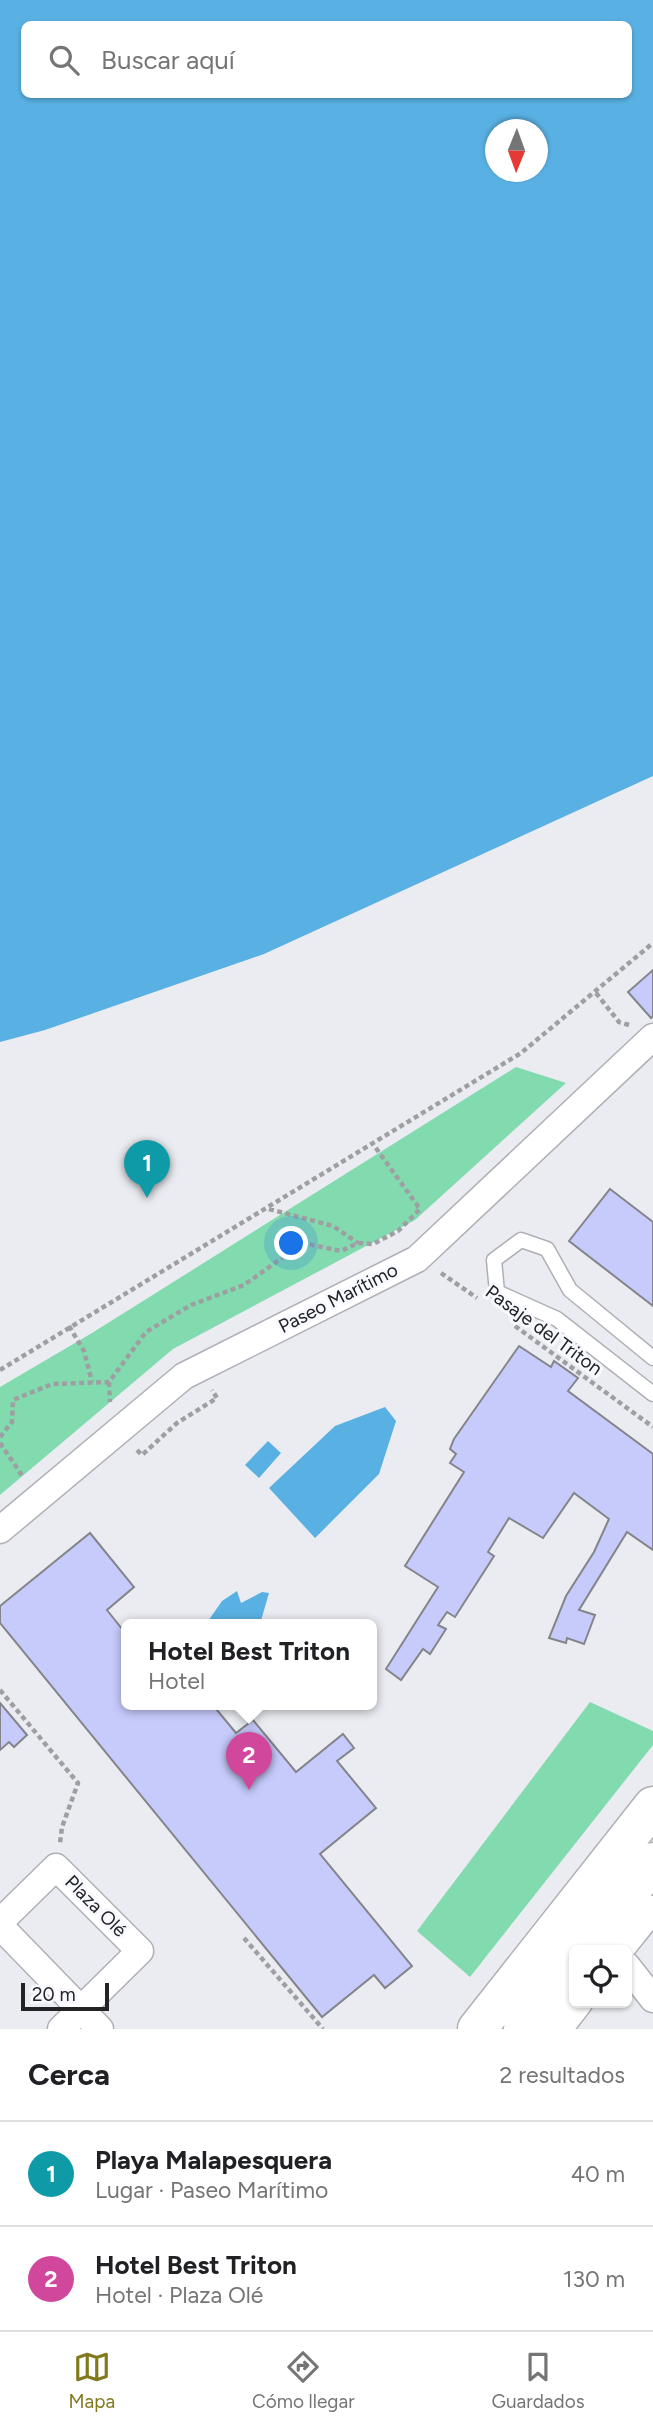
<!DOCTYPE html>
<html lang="es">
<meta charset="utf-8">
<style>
:root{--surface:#fff;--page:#f6f6f6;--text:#202124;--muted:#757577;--line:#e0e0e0;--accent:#82791d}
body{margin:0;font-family:Figtree,sans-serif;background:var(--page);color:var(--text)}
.controls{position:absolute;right:21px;bottom:21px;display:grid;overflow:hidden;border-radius:10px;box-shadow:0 2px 5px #0004}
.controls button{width:63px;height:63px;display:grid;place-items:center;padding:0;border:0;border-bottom:2px solid var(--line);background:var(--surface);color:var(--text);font:35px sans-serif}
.compass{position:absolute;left:485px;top:119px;width:63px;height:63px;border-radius:50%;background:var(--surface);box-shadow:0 2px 5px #0004;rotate:181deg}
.scale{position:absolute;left:21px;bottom:18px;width:88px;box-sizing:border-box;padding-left:7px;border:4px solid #232325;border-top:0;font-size:19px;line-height:24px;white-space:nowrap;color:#232325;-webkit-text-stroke:5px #f8f9fe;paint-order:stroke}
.you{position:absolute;left:292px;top:1244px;width:24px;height:24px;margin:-18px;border:5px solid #fff;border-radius:50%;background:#1a73e8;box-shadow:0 0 0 10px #1a73e833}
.badge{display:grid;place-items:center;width:46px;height:46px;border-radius:50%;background:var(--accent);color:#fff;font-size:23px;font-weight:700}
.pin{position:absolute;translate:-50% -58px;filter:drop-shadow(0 2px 4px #0008)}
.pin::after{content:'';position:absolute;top:37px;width:24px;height:21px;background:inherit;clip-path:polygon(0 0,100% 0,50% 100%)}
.popup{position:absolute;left:121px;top:1619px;width:256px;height:91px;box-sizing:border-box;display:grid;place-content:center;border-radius:10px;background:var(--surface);filter:drop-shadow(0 2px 5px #0005);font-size:23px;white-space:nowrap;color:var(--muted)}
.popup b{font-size:26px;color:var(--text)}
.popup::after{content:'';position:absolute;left:50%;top:100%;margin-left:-14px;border:14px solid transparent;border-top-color:var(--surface)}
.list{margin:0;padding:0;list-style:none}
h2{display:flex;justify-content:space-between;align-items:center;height:91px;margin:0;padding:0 28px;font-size:30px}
h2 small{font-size:23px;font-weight:400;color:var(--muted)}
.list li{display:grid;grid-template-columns:46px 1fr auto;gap:21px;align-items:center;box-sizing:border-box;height:105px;padding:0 28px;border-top:2px solid var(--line)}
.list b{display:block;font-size:26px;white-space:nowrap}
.list p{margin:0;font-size:23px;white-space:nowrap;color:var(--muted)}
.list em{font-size:23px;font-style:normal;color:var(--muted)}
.icon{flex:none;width:38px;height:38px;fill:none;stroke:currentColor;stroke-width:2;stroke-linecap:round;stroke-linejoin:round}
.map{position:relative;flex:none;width:653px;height:2029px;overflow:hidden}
.search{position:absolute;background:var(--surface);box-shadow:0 2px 5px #0004;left:21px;right:21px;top:21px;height:77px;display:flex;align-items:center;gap:18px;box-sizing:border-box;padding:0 24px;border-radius:10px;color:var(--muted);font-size:26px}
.sheet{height:301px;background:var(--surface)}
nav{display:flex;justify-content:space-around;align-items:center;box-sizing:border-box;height:98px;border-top:2px solid var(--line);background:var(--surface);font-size:19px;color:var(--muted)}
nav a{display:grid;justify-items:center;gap:4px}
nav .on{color:var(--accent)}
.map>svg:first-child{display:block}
.green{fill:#82daaf}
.water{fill:#59b1e3;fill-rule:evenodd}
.building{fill:#c6cbfc;stroke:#84858a;stroke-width:2}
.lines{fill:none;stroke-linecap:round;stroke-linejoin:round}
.lane-casing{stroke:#afb0b5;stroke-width:17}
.street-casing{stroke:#afb0b5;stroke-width:29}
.primary-casing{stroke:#afb0b5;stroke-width:41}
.path{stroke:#9e9fa3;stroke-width:4.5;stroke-dasharray:5 3.5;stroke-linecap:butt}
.lane{stroke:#fff;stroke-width:14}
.street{stroke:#fff;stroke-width:26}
.primary{stroke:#fff;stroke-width:38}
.labels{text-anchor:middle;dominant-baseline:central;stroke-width:6;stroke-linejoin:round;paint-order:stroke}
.street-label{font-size:19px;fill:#232325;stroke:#f8f9fe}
</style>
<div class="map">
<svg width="653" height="2029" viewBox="0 0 653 2029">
<rect width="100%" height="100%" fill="#ebecf1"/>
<!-- green -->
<path class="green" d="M516 1067 566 1083 415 1220 173 1349 0 1495V1387L92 1333Z
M590 1702 653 1731V1745L470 1977 417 1931Z"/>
<!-- water -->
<path class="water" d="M0 0H653V776L264 954 45 1030 0 1042ZM628 24V94H24V24ZM496 130H538V172H496Z
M385 1407 396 1421 379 1474 315 1538 269 1488 335 1426Z
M268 1441 281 1453 259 1478 245 1465Z
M237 1591 241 1603 262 1592 269 1593 260 1624H206L222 1601Z"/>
<!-- building -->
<path class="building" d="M653 970V1016L651 1018 628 992Z
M610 1189 653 1222V1306L569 1241Z
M519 1346 551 1367 554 1361 578 1378 568 1391 653 1454V1550L627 1532 579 1610 595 1615 584 1644 567 1638 566 1643 549 1638 566 1596 594 1552 609 1519 574 1493 543 1538 509 1518 488 1552 494 1556 455 1617 447 1612 438 1625 446 1629 430 1654 423 1649 401 1680 386 1669 438 1587 405 1566 464 1472 450 1463 456 1454 450 1449 454 1439Z
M90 1533 134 1587 107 1610 126 1634V1704H212L236 1733 253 1720 296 1772 343 1734 354 1748 337 1761 376 1808 320 1854 412 1966 385 1988 374 1975 322 2017 0 1623V1606Z
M0 1703 27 1735 14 1747 9 1742 0 1750Z"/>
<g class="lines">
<!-- lane casing -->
<g class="lane-casing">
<path id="lane" d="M653 1358 570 1290 547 1249 521 1240 494 1260 497 1292 557 1319 653 1394"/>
</g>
<!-- street casing -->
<g class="street-casing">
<path id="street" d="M0 1530 184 1376 417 1259 653 1037
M0 1922 56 1867 140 1951 61 2029
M0 1926 100 2029
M620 1950 653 1909
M627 1966 653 1999
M559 2029 579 2003"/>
</g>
<!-- primary casing -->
<g class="primary-casing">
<path id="primary" d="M585 1950 653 1862
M477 2029 653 1806
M523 2029 574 1964"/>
</g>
<!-- path -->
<path class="path" d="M596 993 619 1022 629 1025
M269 1209 333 1226 358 1243
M441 1273 477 1298
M69 1326 84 1351 92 1382
M515 1326 653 1427
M0 1370 521 1053 653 943
M109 1382 110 1402
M0 1437 12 1422 13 1400 52 1384 109 1382 146 1332 191 1305 244 1285 303 1243 341 1251 358 1243 373 1244 398 1231 420 1209 373 1144
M0 1443 23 1477
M137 1450 142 1455 177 1423 217 1398 212 1390
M0 1690 78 1783 62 1827 60 1843
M244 1938 323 2029"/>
<!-- lane -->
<use href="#lane" class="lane"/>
<!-- street -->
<use href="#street" class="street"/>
<!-- primary -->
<use href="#primary" class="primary"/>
</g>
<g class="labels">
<!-- street labels -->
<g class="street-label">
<text transform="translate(338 1298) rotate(-27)">Paseo Marítimo</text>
<text transform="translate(544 1330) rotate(36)">Pasaje del Triton</text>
<text transform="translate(96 1906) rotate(45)">Plaza Olé</text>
</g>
</g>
</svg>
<div class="controls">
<button><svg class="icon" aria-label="locate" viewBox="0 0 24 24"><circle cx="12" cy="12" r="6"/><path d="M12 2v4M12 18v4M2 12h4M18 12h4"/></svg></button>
</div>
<svg class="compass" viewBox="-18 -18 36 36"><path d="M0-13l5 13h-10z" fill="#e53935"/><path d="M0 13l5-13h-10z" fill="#757577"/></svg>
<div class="scale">20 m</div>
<div class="you"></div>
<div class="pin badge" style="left:147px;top:1198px;background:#0f9aa8">1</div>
<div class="pin badge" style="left:249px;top:1790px;background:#d1479c">2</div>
<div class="popup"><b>Hotel Best Triton</b>Hotel</div>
<div class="search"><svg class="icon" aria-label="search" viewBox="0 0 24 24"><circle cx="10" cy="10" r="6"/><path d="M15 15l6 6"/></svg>Buscar aquí</div>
</div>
<section class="sheet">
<h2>Cerca<small>2 resultados</small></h2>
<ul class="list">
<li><span class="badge" style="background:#0f9aa8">1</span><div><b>Playa Malapesquera</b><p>Lugar · Paseo Marítimo</p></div><em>40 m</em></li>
<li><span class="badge" style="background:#d1479c">2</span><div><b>Hotel Best Triton</b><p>Hotel · Plaza Olé</p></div><em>130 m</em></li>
</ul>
</section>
<nav>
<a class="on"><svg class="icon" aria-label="map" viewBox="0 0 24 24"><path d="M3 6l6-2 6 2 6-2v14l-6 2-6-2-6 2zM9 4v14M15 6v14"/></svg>Mapa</a>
<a><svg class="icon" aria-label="directions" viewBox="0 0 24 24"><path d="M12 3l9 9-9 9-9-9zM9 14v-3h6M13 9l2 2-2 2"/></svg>Cómo llegar</a>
<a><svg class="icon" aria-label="saved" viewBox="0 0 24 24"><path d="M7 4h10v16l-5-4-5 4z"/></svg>Guardados</a>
</nav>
